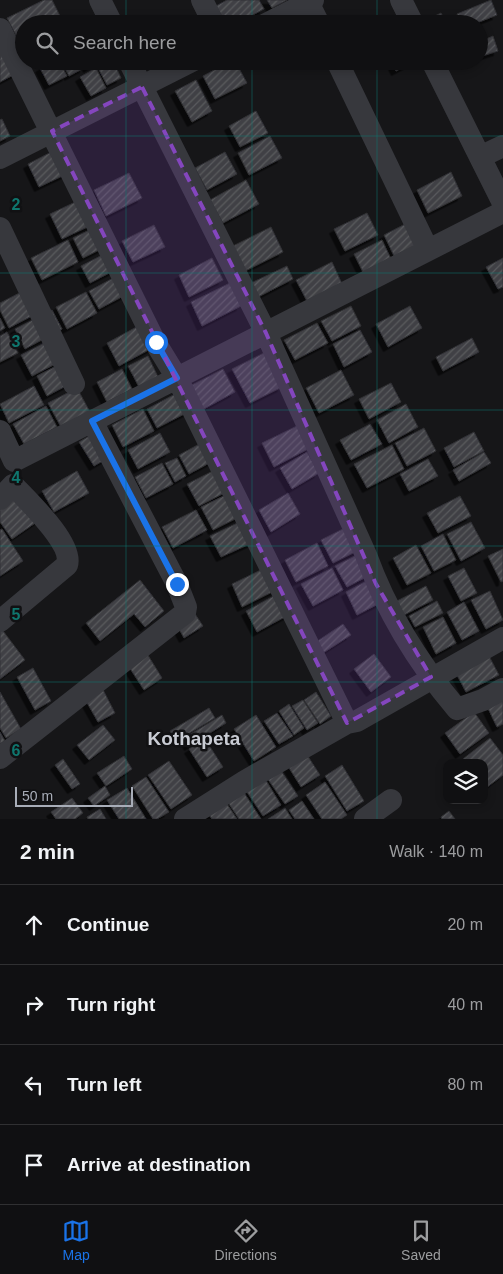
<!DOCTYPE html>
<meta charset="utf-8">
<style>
:root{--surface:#101012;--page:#1e1e20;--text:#f1f3f6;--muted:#9c9d9f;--line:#303032;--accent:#1a73e8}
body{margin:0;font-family:Helvetica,sans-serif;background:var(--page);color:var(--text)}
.controls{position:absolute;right:15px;bottom:15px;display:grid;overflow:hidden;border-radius:10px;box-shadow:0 2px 8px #0003}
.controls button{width:45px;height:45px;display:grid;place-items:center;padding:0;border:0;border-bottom:1px solid var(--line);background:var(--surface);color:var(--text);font:25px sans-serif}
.scale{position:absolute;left:15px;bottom:12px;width:118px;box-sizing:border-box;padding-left:5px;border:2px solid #a8adb8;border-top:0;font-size:14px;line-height:18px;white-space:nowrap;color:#a8adb8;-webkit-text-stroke:4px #111113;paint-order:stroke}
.stop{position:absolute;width:15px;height:15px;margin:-11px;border:4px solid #1a73e8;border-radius:50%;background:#fff}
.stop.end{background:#1a73e8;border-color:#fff;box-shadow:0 1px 5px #0008}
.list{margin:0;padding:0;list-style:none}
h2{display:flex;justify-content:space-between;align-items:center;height:65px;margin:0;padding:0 20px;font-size:21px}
h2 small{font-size:16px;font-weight:400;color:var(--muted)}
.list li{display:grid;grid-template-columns:32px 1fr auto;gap:15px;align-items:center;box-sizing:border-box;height:80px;padding:0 20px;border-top:1px solid var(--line)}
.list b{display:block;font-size:19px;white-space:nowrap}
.list em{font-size:16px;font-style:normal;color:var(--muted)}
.icon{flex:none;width:28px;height:28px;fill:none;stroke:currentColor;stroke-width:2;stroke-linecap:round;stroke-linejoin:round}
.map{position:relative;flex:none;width:503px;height:819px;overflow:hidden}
.search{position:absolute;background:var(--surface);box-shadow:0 2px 8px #0003;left:15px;right:15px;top:15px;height:55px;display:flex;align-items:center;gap:12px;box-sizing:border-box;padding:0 18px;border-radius:28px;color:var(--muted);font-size:19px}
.sheet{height:385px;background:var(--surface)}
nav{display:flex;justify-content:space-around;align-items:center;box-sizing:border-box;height:70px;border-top:1px solid var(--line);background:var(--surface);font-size:14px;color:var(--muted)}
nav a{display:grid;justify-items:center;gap:2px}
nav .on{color:var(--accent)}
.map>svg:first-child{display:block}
.building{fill:url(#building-hatch);stroke:#303034;filter:url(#shadow)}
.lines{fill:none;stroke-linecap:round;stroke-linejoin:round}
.minor{stroke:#37383d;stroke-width:22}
.route{stroke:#1a73e8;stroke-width:6}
.marked{fill:#8446be;fill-opacity:0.2;stroke:#8446be;stroke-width:4;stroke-dasharray:10 6;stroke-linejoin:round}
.grid{fill:none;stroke:#0f766e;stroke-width:1;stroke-opacity:0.55}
.labels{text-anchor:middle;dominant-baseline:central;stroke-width:5;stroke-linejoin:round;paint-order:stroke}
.neighbourhood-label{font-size:19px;font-weight:bold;fill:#c9ccd4;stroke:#111113}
.grid-label{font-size:16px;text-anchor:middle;font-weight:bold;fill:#0f766e;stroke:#111113;stroke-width:5;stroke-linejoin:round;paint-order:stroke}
</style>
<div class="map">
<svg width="503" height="819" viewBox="0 0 503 819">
<defs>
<pattern id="building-hatch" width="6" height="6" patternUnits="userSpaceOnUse" patternTransform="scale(1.25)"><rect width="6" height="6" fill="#404145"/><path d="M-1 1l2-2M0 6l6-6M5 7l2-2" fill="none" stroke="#595a5e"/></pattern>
<filter id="shadow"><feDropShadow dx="-4.5" dy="4.5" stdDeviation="0" flood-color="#0009"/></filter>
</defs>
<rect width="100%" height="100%" fill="#161618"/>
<!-- building -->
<path class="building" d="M44 0H52L60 16 45 24H24V34L17 37 7 18Z
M227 0H259L264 9 236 24H226L216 6Z
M267 0H287L272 8Z
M491 0 497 15 474 24H461L457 14Z
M441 13 445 21 438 24H424L423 22Z
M493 36 498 51 479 57V42Z
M0 52 19 72 0 82Z
M51 61H59L67 76 49 85 40 68Z
M61 61H81L84 68 69 76Z
M85 61H100L88 68Z
M113 61 121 78 107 85 98 68Z
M231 61H235L247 83 215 99 203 76Z
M391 61H415L396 71Z
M96 68 106 88 91 96 80 77Z
M196 80 212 111 192 122 175 91Z
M256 111 268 133 240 147 229 126Z
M2 119 10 136 0 141V120Z
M270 136 282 158 249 175 238 153Z
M65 145 77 169 39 187 28 164Z
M225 152 237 174 207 190 195 168Z
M451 172 462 196 428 213 417 190Z
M129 173 142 198 106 216 94 190Z
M246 180 259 204 223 223 210 200Z
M88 196 100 221 62 239 50 214Z
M367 213 378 235 345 251 334 229Z
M411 221 423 245 395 258 384 235Z
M102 224 111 244 83 258 73 238Z
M154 225 165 247 133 262 122 241Z
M271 227 283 252 245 271 233 246Z
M68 240 78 262 42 280 31 258Z
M382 240 392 261 364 274 354 254Z
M108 252 117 269 90 283 81 266Z
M212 258 223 280 189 297 179 275Z
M503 258V287L498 289 486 267Z
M332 262 343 286 308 303 296 280Z
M287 266 293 279 258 297 251 283Z
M119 275 129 293 99 309 89 291Z
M230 283 241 306 202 326 191 302Z
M33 286 45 309 9 328 0 310V303Z
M86 292 97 313 67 329 56 307Z
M351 306 361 326 332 341 321 321Z
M410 306 422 328 388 347 376 324Z
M52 310 62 329 25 349 15 329Z
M0 318 5 328 0 331Z
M317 323 328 343 295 360 284 340Z
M142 324 154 347 119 366 107 343Z
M360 330 372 352 344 367 333 344Z
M7 332 18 353 0 362V336Z
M54 338 65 359 32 376 21 355Z
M472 338 479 352 443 371 436 357Z
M264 353 282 387 250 403 232 369Z
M148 356 159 379 140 389 128 366Z
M64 362 75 381 47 396 37 376Z
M122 369 132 389 107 402 97 382Z
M223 369 235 392 202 410 190 386Z
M341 370 354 395 319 413 306 388Z
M391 383 401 402 369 419 359 399Z
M34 386 44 405 9 423 0 404Z
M77 388 90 412 61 427 48 403Z
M179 392 190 411 157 428 147 409Z
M406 404 418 427 389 443 377 420Z
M46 406 57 427 24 444 13 424Z
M143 409 154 431 123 447 112 425Z
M370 424 382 444 351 460 340 440Z
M299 425 310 448 274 467 262 443Z
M424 428 436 451 407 466 395 443Z
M96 432 111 456 94 466 79 442Z
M474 432 484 451 454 467 444 448Z
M160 433 170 452 138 469 128 450Z
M205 441 215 460 189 474 179 455Z
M392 445 404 469 367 488 354 464Z
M307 452 319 473 292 489 280 468Z
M484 452 491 463 459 481 453 470Z
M177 458 186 476 175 482 165 463Z
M428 459 438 476 409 491 400 474Z
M162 463 173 484 146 498 135 477Z
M223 466 234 488 199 506 187 484Z
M77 471 89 493 54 512 42 491Z
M236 490 247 513 213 530 201 507Z
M15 491 41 519 12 539 0 522V501Z
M288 493 300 514 271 532 259 510Z
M460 496 471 516 438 533 427 513Z
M196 510 207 530 173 548 162 527Z
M246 519 256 541 221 557 210 536Z
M471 522 485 548 461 561 447 534Z
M353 524 365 547 333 563 321 540Z
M2 529 23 561 0 576V530Z
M443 534 456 560 434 571 421 546Z
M317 543 328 566 296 582 285 560Z
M416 545 431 573 407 585 393 558Z
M503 549V581L501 582 488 556Z
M363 552 374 573 347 587 335 566Z
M267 567 278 589 242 607 232 584Z
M332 568 343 590 313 606 301 584Z
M464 568 477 593 461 601 448 576Z
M374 577 386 600 357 615 346 592Z
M140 580 164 611 145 627 134 614 100 641 86 623Z
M426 586 433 600 404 615 397 601Z
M490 591 503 620 486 629 471 600Z
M281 592 292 613 257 632 246 611Z
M437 601 443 613 415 627 409 616Z
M464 602 479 631 462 640 447 612Z
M195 614 203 626 184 638 177 625Z
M443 617 456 643 436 654 423 627Z
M343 624 351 635 323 653 316 642Z
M0 627 25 660 0 679Z
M482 643 499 675 466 692 449 660Z
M141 644 162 678 144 690 122 656Z
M374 654 391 677 371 692 354 669Z
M33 668 51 701 35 710 17 677Z
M99 682 115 713 98 722 81 692Z
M503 683V724L497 727 481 694Z
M0 692 21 729 6 738 0 728Z
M316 692 331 716 320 724 304 700Z
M303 700 318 723 307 730 292 706Z
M289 704 304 728 294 735 279 711Z
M209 708 215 718 176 741 170 731Z
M474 712 489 733 460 754 445 733Z
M277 713 293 736 279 744 264 721Z
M222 715 226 723 189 746 184 738Z
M256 715 276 747 254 761 234 729Z
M103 725 115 740 89 760 77 745Z
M0 732 5 741 0 744Z
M490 738 503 755V775L486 788 484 763H466L463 759Z
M205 739 223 767 207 777 189 749Z
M300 744 320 775 301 787 281 755Z
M124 756 132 769 106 786 97 773Z
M63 759 80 784 72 789 55 765Z
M169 761 192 795 171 809 148 775Z
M342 765 364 801 347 811 325 776Z
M278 766 298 796 285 804 265 775Z
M262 774 281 805 263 816 243 786Z
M146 777 169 812 157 819H153L132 786Z
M325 782 347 815 341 819H322L306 795Z
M105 786 110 795 94 806 88 798Z
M127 788 146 819H119L107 800Z
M241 788 261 819H239L225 798Z
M72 798 83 813 75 819H56L51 812Z
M223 798 237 819H212L205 809Z
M302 801 314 819H295L289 810Z
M285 808 292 819H268Z
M100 809 106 819H88L87 817Z
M449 811 455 819H442L441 817Z"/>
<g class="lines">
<!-- minor -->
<path class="minor" d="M100 0 112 24
M202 0 214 24
M307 0 319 24
M401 0 413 24
M266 24 313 0
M0 29 155 342 177 378 347 723
M129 61 266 333 366 555C386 610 419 664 457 709L483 700 503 689
M337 61 428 250
M432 61 503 203
M480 157 503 146
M0 158 192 61
M0 228 74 384
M0 431 14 461 503 212
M0 499 13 485C27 500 74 544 67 565L0 621
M0 758 185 613 186 607 177 584 92 421
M185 819 245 781 347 723 357 721 503 638
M365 819 391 800"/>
</g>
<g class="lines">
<!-- route -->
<path class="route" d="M156 342 177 378 92 421 177 584"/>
</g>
<!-- marked area -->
<path class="marked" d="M142 87 266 333 376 584 431 677 347 723 52 131Z"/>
<!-- grid -->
<path class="grid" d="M126 0V24M252 0V24M377 0V24M126 61V819M252 61V819M377 61V819M0 136H503M0 273H503M0 410H503M0 546H503M0 682H503"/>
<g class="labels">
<!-- neighbourhood labels -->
<g class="neighbourhood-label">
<text x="194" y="738">Kothapeta</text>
</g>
</g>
<g class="grid-label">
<text x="16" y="210">2</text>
<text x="16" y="347">3</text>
<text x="16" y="483">4</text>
<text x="16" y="620">5</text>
<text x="16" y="756">6</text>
</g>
</svg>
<div class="controls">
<button><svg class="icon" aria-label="layers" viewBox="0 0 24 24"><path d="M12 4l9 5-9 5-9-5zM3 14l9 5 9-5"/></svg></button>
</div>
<div class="scale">50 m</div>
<div class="stop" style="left:156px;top:342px"></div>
<div class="stop end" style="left:177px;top:584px"></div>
<div class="search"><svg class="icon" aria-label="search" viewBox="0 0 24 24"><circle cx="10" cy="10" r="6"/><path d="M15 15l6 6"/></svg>Search here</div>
</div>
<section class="sheet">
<h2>2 min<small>Walk · 140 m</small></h2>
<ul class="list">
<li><svg class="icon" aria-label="ahead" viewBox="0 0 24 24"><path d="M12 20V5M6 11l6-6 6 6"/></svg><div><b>Continue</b></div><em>20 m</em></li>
<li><svg class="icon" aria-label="right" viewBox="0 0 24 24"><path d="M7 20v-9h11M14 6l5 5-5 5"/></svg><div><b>Turn right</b></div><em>40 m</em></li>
<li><svg class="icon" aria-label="left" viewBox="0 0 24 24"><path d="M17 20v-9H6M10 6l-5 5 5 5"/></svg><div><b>Turn left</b></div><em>80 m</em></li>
<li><svg class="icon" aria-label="arrive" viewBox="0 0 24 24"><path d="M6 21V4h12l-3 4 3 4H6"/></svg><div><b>Arrive at destination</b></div></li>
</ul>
</section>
<nav>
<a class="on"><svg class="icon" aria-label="map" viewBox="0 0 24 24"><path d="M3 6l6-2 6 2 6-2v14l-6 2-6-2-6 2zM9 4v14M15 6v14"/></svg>Map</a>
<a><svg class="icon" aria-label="directions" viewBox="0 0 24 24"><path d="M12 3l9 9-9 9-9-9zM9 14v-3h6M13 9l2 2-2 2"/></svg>Directions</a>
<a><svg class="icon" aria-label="saved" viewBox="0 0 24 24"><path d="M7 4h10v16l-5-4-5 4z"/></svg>Saved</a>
</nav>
